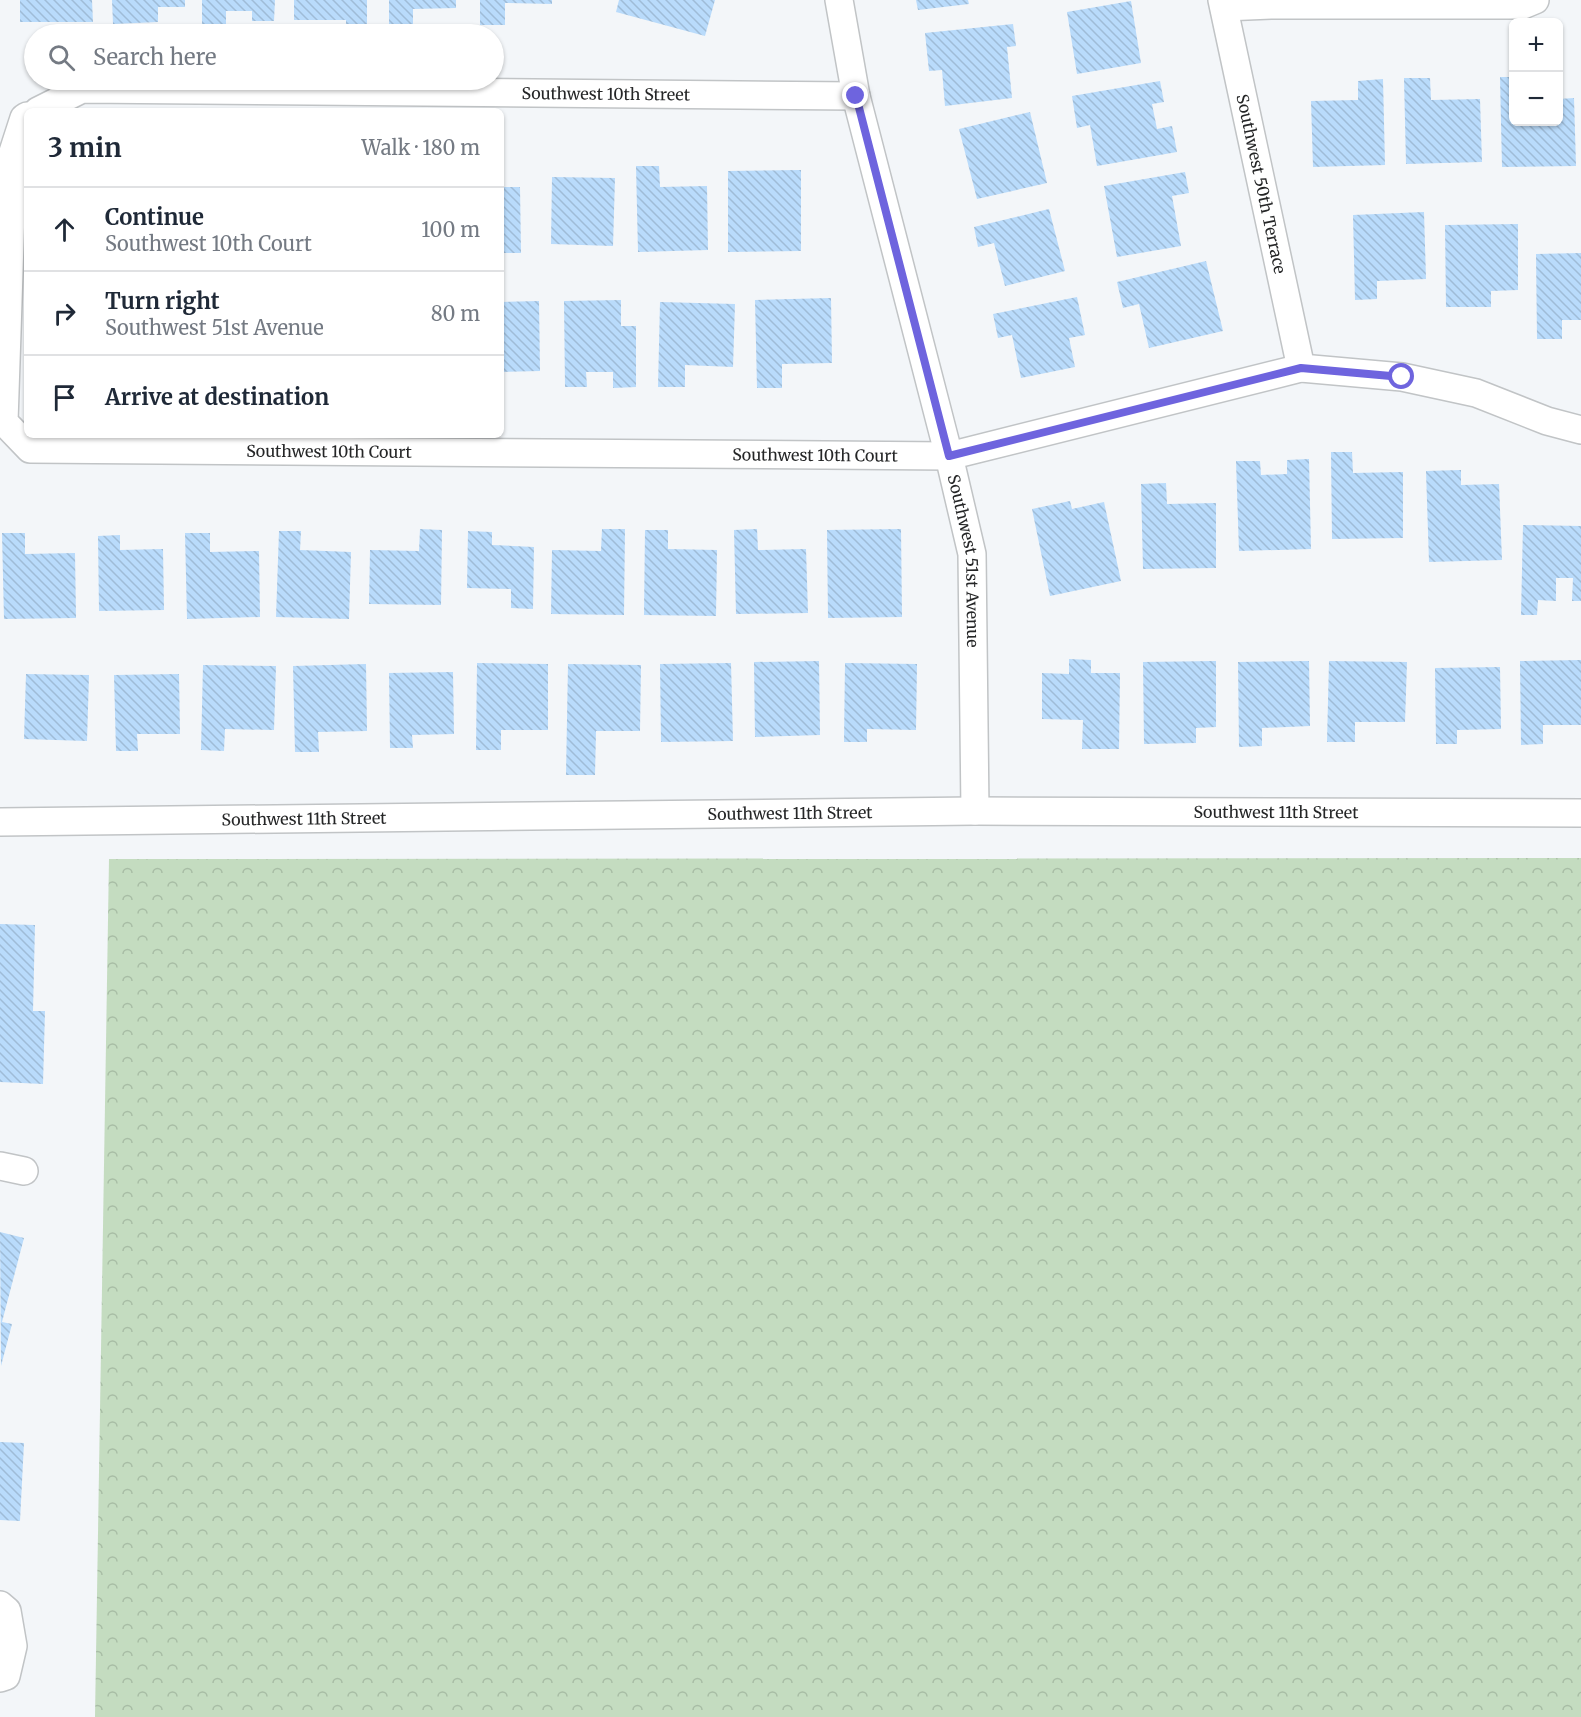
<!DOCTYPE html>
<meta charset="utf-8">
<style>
:root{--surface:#fff;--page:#f6f6f7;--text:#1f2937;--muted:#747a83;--line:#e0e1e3}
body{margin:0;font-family:Merriweather,serif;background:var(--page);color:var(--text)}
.controls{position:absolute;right:18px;top:18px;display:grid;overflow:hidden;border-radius:9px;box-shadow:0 2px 4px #0004}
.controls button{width:54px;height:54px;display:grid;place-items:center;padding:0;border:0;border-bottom:2px solid var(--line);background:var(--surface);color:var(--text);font:30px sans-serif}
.stop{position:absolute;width:18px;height:18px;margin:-14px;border:4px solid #6e64de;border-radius:50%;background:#fff}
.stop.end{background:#6e64de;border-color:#fff;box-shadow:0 2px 6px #0008}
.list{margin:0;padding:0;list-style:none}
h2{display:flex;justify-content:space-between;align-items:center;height:78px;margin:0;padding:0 24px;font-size:26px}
h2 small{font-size:20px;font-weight:400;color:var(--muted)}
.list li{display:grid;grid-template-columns:39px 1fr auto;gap:18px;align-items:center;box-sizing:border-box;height:84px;padding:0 24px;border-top:2px solid var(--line)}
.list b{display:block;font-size:22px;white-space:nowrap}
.list p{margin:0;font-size:20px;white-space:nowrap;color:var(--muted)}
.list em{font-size:20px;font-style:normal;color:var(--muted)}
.icon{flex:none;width:33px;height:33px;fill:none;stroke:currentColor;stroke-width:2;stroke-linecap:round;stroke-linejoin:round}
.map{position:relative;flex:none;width:1581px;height:1717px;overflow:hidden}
.search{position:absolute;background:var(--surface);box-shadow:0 2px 4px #0004;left:24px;top:24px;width:480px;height:66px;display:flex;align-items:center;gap:15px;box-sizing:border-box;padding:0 21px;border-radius:33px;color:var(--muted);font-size:22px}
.panel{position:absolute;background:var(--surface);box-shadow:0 2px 4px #0004;left:24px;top:108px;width:480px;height:330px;border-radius:9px}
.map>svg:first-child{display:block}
.forest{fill:url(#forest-crowns)}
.building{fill:url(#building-back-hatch)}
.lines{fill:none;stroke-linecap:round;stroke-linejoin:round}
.minor-casing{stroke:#c1c4c6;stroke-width:30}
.minor{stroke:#fff;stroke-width:27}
.route{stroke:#6e64de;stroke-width:8}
.labels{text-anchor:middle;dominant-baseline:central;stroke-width:6;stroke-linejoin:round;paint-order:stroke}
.street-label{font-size:16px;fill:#252627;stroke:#fff}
</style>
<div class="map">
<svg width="1581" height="1717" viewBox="0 0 1581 1717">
<defs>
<pattern id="forest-crowns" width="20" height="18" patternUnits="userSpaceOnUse" patternTransform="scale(1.5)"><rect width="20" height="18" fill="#c4dcc0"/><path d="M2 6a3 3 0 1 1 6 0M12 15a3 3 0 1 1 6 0" fill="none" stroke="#a8bda5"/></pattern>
<pattern id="building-back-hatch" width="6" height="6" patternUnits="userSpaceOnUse" patternTransform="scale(1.5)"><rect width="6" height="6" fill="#b9dbfb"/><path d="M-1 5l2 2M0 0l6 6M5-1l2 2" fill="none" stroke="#9fbcd7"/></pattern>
</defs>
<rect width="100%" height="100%" fill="#f3f6f9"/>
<!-- forest -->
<path class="forest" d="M1581 858V1717H95L109 859Z"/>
<!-- building -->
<path class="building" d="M20 0H92L93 22H20Z
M112 0H185V7H158V22L113 24Z
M202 0H275L274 21H252V11H226V26H202Z
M294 0H367V24H346V20H294Z
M389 0H456V8L413 9V26H389Z
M480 0H552V4L505 3V25H480Z
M619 0H715L705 36 616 12Z
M916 0H968L969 4 918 10Z
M1131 1 1141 63 1077 74 1067 12Z
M1013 24 1016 46 1007 47 1012 98 945 106 942 70 929 71 925 33Z
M1500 77H1514V122H1558V99L1574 98 1576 166 1502 167Z
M1404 78H1430L1431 100 1480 99 1482 162 1406 164Z
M1383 79 1385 165 1313 167 1311 101 1358 100V81Z
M1160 81 1164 102 1152 104 1157 129 1172 126 1177 152 1097 166 1090 125 1077 128 1072 96Z
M1030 112 1047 183 977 199 959 129Z
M636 166H659L660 187 707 186 708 250 638 252Z
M801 170V251L728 252V171Z
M1185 172 1189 193 1172 196 1181 246 1117 257 1104 186Z
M552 177 615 178 613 246 551 244Z
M501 187H520L521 253H501Z
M1049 209 1065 271 1005 286 994 243 978 247 974 227Z
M1424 212 1426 279 1377 281V299L1355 300 1353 215Z
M1518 224V290L1491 291V307H1446L1445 225Z
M1581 253V320H1562V339H1537L1536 254Z
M1206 261 1223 331 1149 348 1139 304 1123 308 1117 282Z
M1077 297 1085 335 1069 338 1075 367 1021 378 1012 335 998 338 993 314Z
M831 298 832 363 782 364V388H757L755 300Z
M621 300V326H636V387L613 388V372H586L587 387H565L564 301Z
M539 301 540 371 501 372V302Z
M660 302 735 304 733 367 685 365V387H658Z
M1331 452H1352L1353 473 1403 472V538L1332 539Z
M1309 459 1311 549 1239 551 1236 461H1260L1261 475 1287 474V460Z
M1461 470V485L1499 484 1502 560 1429 562 1426 471Z
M1166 483 1167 504 1216 503V568L1143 569 1141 484Z
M1070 501 1072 509 1104 502 1121 581 1050 596 1032 509Z
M1523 525 1581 526V601H1572L1573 578H1556V601L1538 600 1537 615H1521Z
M420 529 442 530 441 605 369 604 370 550 419 551Z
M602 529H625L624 615 551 614 552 550 601 551Z
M757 529 758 550 806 549 808 613 736 614 734 530Z
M901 529 902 617 828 618 827 530Z
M645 530H668V549L717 550 716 616 644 615Z
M279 531H301L300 550 351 552 349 619 276 617Z
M468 531 492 532V545L534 547 533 609 511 608V589L467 588Z
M2 533H25V554L75 553 76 618 4 619Z
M185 533H210V552L259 551 260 617 187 619Z
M120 535V550L163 549 164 610 99 611 98 536Z
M1069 659 1091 660V673H1120L1119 749H1082L1083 720 1042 719V673L1069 674Z
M1581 660V725H1543V744L1521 745 1520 661Z
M819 661 820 735 755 737 754 662Z
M1216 661V727L1196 728V743L1144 744 1143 662Z
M1309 661 1310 726 1262 728V746L1239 747 1238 662Z
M1329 661 1407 662 1405 722H1355V742H1327Z
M477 663 548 664V730H501V750H476Z
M731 663 733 741 661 742 660 664Z
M845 663 917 664 916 730 867 729V742H844Z
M366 664 367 731 318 732 319 752H295L293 666Z
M568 664 641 665 640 731H596L595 775H566Z
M203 665 276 666 274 730 225 729 224 751 201 750Z
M1500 667 1501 729 1457 730V744H1436L1435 668Z
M453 672 454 734 412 735 413 748H390L389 673Z
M26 674 89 675 87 741 24 739Z
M179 674 180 734H137L138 751H116L114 675Z
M0 924 35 925 33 1011H45L43 1084 0 1082Z
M0 1232 24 1238 2 1322 12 1324 1 1366Z
M0 1442 24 1443 20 1521 0 1520Z"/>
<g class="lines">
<!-- minor casing -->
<g class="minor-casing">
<g id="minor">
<path id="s1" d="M839 0 856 96 949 456 972 554 975 811"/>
<path id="s2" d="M1222 0 1301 368"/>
<path d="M1224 7 1271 5H1523L1535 0"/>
<path id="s3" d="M38 111 82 89 856 96"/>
<path id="s4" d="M27 116 24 118 13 152 4 422 30 449 949 456 1301 368 1402 377 1476 393 1547 421 1581 430"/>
<path id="s5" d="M0 822 975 811 1581 813"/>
<path d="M0 1166 24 1171"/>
<path d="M0 1605 7 1611 13 1646 6 1676 0 1678"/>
</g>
</g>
<!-- minor -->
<use href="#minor" class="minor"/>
</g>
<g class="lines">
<!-- route -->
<path class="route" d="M856 96 949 456 1301 368 1402 377"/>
</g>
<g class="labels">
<!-- street labels -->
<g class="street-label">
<text stroke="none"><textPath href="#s3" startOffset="573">Southwest 10th Street</textPath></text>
<text stroke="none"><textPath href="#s2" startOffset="188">Southwest 50th Terrace</textPath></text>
<text stroke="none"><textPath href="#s4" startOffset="646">Southwest 10th Court</textPath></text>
<text stroke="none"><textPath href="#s4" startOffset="1132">Southwest 10th Court</textPath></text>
<text stroke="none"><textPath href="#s1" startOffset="576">Southwest 51st Avenue</textPath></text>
<text stroke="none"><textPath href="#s5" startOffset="1276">Southwest 11th Street</textPath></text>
<text stroke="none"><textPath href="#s5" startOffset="790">Southwest 11th Street</textPath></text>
<text stroke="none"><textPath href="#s5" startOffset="304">Southwest 11th Street</textPath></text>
</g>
</g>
</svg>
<div class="controls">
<button>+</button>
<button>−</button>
</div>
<div class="stop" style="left:1402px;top:377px"></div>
<div class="stop end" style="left:856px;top:96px"></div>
<div class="search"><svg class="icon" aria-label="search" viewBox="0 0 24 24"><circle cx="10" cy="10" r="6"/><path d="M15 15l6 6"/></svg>Search here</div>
<section class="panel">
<h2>3 min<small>Walk · 180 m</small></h2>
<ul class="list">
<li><svg class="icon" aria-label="ahead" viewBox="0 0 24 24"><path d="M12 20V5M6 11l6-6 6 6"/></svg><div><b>Continue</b><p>Southwest 10th Court</p></div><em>100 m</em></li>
<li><svg class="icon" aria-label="right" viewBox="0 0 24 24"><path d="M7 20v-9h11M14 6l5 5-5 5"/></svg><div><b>Turn right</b><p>Southwest 51st Avenue</p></div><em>80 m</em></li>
<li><svg class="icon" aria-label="arrive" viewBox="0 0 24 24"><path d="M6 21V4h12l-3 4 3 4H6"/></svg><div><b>Arrive at destination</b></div></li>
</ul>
</section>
</div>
